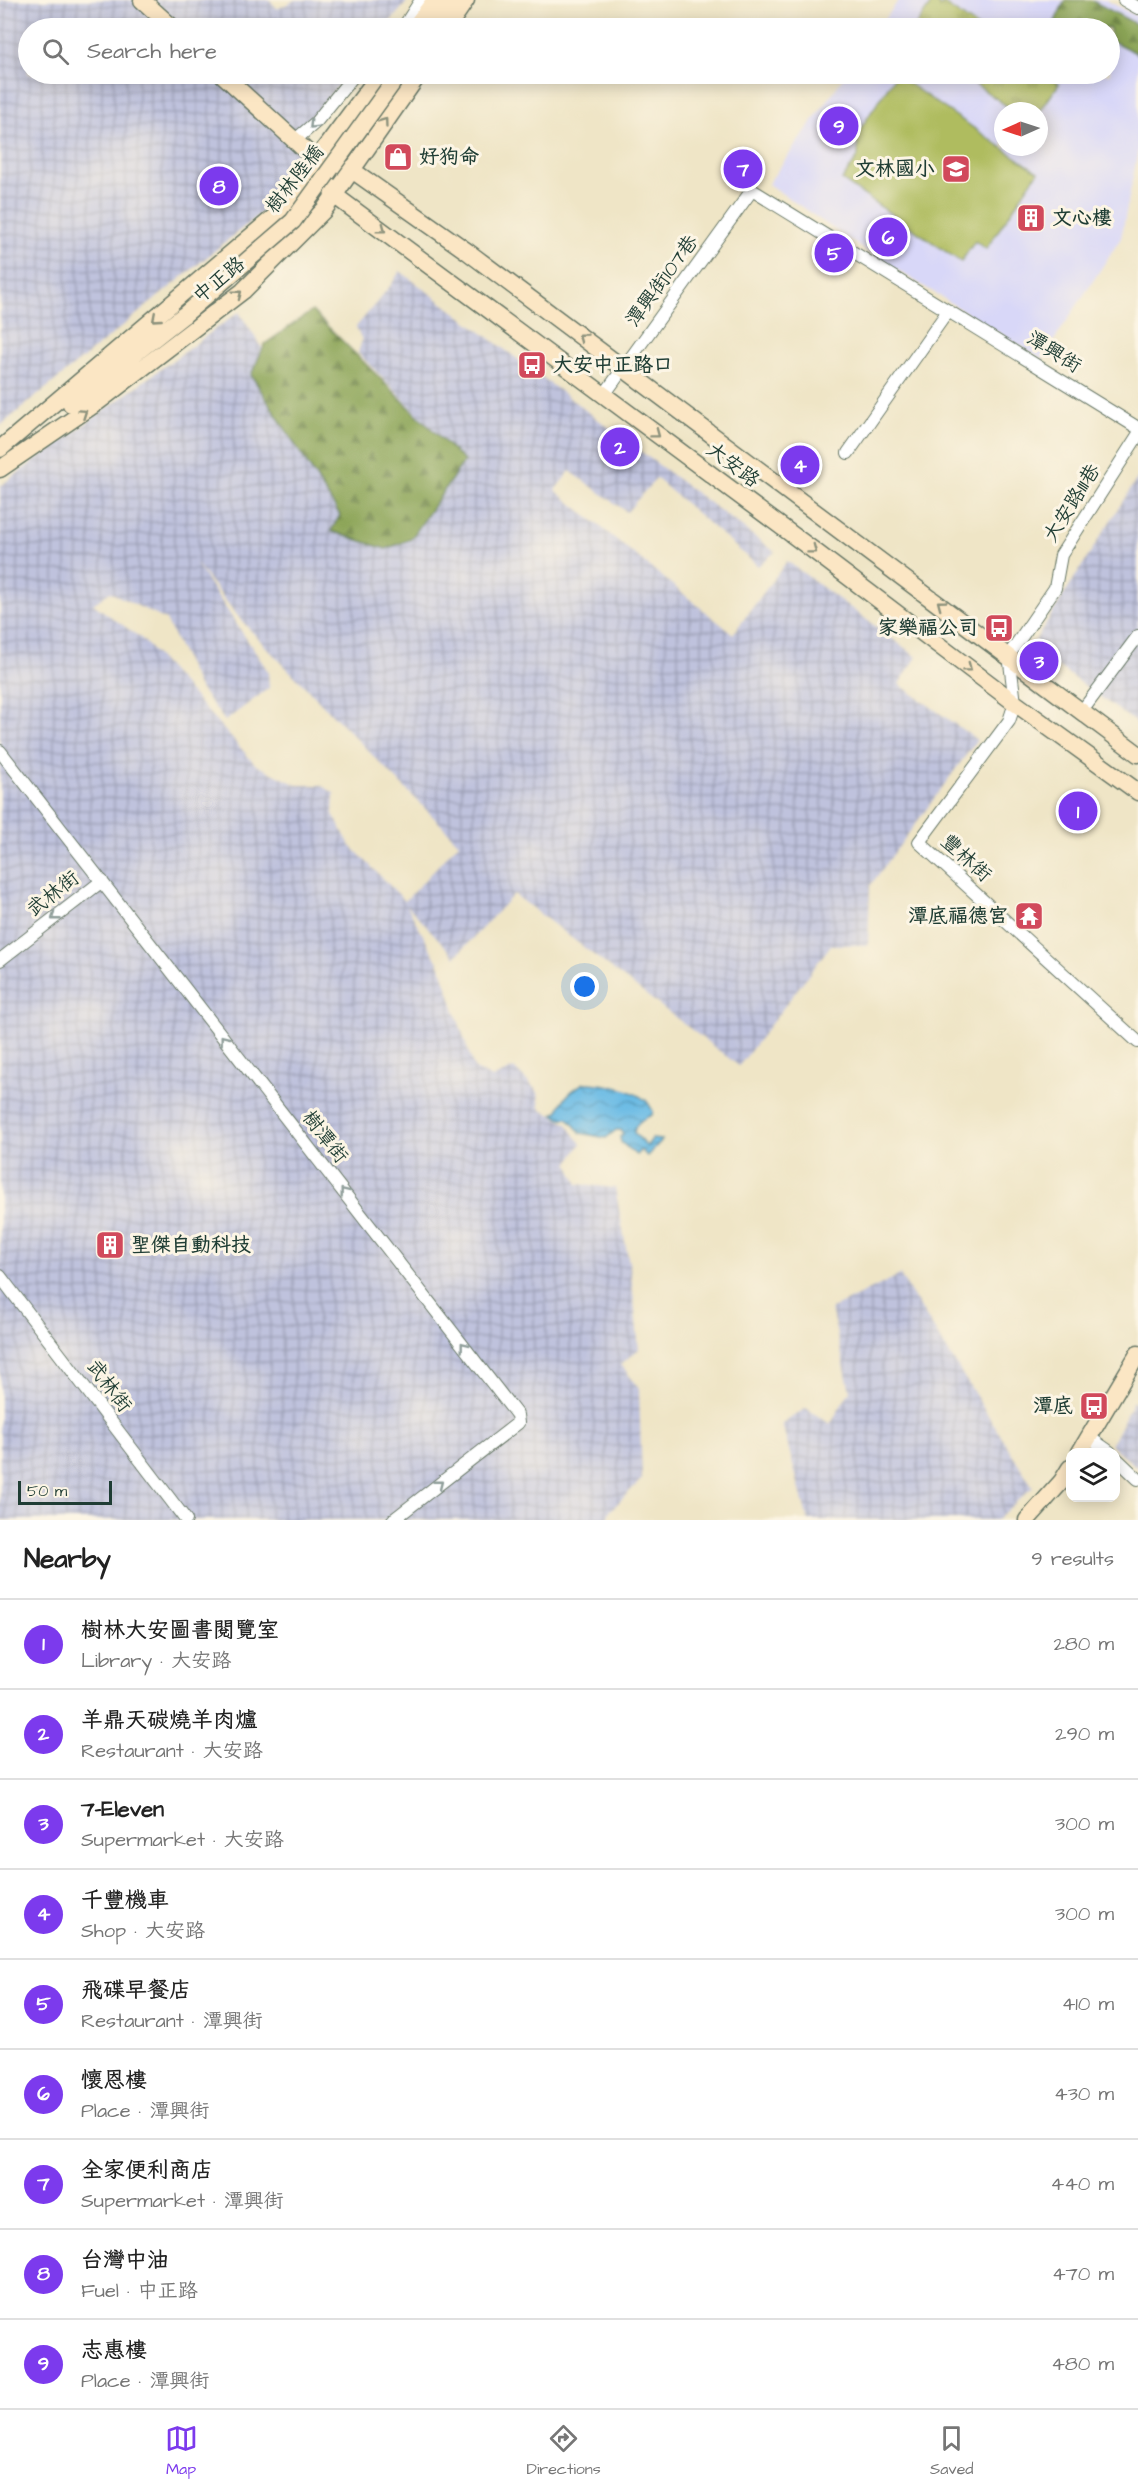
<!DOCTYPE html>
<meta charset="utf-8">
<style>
:root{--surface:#fff;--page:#f2f2f2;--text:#222;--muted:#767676;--line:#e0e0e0;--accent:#7c3aed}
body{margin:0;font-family:"Architects Daughter","LXGW WenKai TC",sans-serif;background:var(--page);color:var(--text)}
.controls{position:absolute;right:18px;bottom:18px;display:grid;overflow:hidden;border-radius:12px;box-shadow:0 3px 15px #0003}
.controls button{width:54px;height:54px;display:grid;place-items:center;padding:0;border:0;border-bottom:2px solid var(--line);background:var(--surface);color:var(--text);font:30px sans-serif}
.compass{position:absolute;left:994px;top:102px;width:54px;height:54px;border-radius:50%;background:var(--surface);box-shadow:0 3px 15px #0003;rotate:267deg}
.scale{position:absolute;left:18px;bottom:15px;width:94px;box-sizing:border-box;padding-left:6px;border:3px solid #1f3d34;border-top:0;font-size:16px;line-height:21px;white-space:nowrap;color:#1f3d34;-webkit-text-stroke:4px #fcf5e5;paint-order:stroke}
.you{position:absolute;left:585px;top:987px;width:21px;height:21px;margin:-15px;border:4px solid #fff;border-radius:50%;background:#1a73e8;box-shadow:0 0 0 9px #1a73e833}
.badge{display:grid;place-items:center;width:39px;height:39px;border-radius:50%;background:var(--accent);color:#fff;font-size:20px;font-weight:700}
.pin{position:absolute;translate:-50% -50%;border:3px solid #fff;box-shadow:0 2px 6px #0006}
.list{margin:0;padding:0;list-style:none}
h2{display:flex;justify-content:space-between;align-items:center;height:78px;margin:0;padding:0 24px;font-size:26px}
h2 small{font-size:20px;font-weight:400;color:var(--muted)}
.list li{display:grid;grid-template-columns:39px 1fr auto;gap:18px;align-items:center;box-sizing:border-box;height:90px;padding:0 24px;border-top:2px solid var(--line)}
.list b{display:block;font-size:22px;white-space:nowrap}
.list p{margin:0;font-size:20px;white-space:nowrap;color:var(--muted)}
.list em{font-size:20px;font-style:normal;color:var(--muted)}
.icon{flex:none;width:33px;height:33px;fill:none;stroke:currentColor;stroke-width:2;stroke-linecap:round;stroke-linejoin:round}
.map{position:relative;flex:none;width:1138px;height:1520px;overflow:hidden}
.search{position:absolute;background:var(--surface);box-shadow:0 3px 15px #0003;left:18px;right:18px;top:18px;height:66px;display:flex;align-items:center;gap:15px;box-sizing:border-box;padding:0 21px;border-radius:33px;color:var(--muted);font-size:22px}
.sheet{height:888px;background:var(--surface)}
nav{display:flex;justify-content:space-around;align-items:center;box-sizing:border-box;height:84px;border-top:2px solid var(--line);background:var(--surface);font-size:16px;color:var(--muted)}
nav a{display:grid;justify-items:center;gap:3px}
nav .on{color:var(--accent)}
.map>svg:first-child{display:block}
.built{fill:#d8d7f8;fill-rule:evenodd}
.industrial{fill:url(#industrial-grid);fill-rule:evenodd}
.grass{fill:#afbc5f;stroke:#677c4a;stroke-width:1.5}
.forest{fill:url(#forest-firs);stroke:#557045;stroke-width:1.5}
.park{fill:url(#park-tufts);stroke:#677c4a;stroke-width:1.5}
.water{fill:url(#water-waves);stroke:#447c8c;stroke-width:1.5}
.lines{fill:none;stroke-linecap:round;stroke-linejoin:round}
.street-casing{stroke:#687867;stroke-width:14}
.secondary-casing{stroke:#687867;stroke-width:19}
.street{stroke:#fff;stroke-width:12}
.secondary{stroke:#fbe6c4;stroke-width:16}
.secondary-bridge-casing{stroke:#687867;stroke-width:19;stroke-linecap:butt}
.secondary-bridge{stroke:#fbe6c4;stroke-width:16}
.oneway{stroke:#8d927c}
.oneway2{stroke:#8f9e9a}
.labels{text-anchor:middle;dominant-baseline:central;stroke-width:6;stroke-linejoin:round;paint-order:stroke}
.poi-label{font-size:20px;font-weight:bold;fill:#1f3d34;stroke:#fcf5e5;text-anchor:start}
.street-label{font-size:20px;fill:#1f3d34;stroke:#fcf5e5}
</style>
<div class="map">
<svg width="1138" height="1520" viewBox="0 0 1138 1520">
<defs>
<pattern id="industrial-grid" width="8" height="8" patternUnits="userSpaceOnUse" patternTransform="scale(1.5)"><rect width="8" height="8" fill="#bfc2dd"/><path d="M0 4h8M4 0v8" fill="none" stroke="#9b9fb4"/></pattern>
<pattern id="forest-firs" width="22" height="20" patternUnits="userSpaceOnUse" patternTransform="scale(1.5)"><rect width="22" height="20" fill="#8ba456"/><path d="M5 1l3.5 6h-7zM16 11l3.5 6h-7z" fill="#718748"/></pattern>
<pattern id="park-tufts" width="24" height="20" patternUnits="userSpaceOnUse" patternTransform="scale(1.5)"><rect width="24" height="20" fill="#afbc5f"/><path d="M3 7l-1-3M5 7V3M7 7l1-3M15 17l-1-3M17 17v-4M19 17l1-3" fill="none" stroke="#8e9a4f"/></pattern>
<pattern id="water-waves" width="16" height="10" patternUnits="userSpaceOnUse" patternTransform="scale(1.5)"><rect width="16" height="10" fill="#6abbe5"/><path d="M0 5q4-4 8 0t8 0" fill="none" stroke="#5799ba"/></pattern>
</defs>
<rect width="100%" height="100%" fill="#fcf5e5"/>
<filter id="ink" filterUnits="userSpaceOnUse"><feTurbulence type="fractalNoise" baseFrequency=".0167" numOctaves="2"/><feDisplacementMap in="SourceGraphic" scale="12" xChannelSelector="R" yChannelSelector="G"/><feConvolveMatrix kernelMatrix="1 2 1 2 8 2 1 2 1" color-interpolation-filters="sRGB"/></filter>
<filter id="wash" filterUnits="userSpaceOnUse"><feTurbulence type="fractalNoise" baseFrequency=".008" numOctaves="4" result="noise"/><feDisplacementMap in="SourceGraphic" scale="24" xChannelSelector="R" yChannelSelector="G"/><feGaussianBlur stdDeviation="1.35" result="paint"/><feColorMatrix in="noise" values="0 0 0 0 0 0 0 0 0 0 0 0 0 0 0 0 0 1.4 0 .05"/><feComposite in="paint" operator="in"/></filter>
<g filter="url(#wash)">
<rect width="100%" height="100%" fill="#efe5c6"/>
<!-- built -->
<path class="built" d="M899 0H1106L1138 17V151L1121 238 1042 359 860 247 768 184 846 74H1110V28H878ZM1003 111H1039V147H1003Z"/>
<!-- industrial -->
<path class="industrial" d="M0 0H270L277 9 295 0H404L407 2 385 28H28V74H348L303 127 289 190 0 426Z
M400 271 775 552 758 566 656 478 627 512 570 471 555 490 733 634 787 561 917 657 899 684 977 740 870 886 868 945H831L739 1066 514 894 455 957 406 904 441 968 474 1068 492 1078 514 1068 538 1092 540 1108 567 1124 581 1144 568 1164 578 1184 615 1188 631 1273 639 1349 621 1364 639 1389 642 1479 609 1512 608 1520H0V486L239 312 262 348 251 375 340 516 460 457 358 353 362 340 356 327 391 285ZM195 562 240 619 267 648 459 843 405 901 350 845 333 814 334 793 321 785H297L256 765 141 638 93 604 110 592 166 620 198 686 225 721 269 688 268 671Z
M1138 477V724L1031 647Z
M900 1275 1033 1487 996 1520H808L782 1424 806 1408 830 1424 850 1391 831 1309Z
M1133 1401 1138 1405V1468L1111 1445Z"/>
<!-- grass -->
<path class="grass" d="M896 75 1038 172 986 249 975 241 961 262 842 180 858 157V145L852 141Z"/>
<!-- forest -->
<path class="forest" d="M1065 0H1091L1138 25V54L1110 40V28H1052Z
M312 311 464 461 411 539 386 549 331 531 340 515 251 375 265 344Z"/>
<!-- park -->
<path class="park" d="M933 1 941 6 943 3 979 28H914Z
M961 74H1043L1059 84 1039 113 1014 111Z"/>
<!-- water -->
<path class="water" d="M584 1083C602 1083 629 1088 644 1099 648 1101 650 1107 653 1111L652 1115C642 1119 635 1123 634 1133L647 1146 652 1139 662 1140 647 1156 641 1150 636 1155 621 1142 620 1137 623 1134 621 1130H616L606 1138 581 1133 568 1118 561 1119 553 1114 558 1112C562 1098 572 1090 584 1083Z"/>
</g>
<g filter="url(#ink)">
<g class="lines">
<!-- street casing -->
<g class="street-casing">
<path id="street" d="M1124 0 1138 8
M403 28 421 0
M294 141 316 122 355 74
M604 395 752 190 1138 428
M1138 435 1061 555 1055 588 1009 655 1015 703 1009 721 919 842 1138 1042
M848 453 948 311
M1082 711 1138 636
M0 751 517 1415 518 1423 393 1520
M0 960 102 881
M0 1276 186 1520
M1090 1438 1110 1452
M1116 1458 1138 1479"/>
</g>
<!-- secondary casing -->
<g class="secondary-casing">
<path id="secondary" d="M142 0 173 28
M414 28 435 0
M431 28 451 0
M447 28 466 0
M222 74 316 160 334 195 817 553 1015 703 1138 792
M322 162 352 170 468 252 1138 754
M71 404 184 315
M0 449 281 211 316 160 380 74
M0 469 98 402 243 291 324 210 419 74
M1080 1452 1138 1354
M1027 1520 1062 1481 1070 1468"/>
</g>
<!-- street -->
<use href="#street" class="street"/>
<!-- secondary -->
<use href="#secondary" class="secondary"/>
<!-- secondary-bridge casing -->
<g class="secondary-bridge-casing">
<path id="secondary-bridge" d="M184 315 293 221 399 74"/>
</g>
<!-- secondary-bridge -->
<use href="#secondary-bridge" class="secondary-bridge"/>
</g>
<!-- one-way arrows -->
<defs><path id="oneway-chevron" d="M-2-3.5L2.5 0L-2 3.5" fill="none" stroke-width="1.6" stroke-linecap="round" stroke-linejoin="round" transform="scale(1.5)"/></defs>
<g class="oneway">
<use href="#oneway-chevron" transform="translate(384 122) rotate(-54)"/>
<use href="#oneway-chevron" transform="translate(382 229) rotate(37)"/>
<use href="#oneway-chevron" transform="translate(238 294) rotate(-38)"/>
<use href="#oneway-chevron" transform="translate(156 318) rotate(139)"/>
<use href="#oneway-chevron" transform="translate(582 337) rotate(-143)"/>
<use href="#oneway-chevron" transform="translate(83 413) rotate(-34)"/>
<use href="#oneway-chevron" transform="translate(656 434) rotate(37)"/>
<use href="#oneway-chevron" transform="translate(813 550) rotate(37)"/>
<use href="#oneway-chevron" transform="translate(941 604) rotate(-143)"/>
<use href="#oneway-chevron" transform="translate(968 668) rotate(37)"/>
</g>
<g class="oneway2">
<use href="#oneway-chevron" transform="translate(313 125) rotate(135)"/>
<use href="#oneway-chevron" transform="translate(55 917) rotate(142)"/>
<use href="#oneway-chevron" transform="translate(224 1039) rotate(-128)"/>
<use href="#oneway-chevron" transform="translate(344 1192) rotate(-128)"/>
<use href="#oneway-chevron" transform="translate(464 1346) rotate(-128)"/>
<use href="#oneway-chevron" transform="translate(439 1484) rotate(-38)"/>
</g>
</g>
<!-- icons -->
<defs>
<g id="shop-square" transform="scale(1.5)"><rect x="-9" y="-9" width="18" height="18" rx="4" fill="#d1495b" stroke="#fcf5e5"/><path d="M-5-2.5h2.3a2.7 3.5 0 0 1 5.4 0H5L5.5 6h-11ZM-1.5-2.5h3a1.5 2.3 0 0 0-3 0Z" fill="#fff"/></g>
<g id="school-square" transform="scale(1.5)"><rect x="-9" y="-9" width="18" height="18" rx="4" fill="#d1495b" stroke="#fcf5e5"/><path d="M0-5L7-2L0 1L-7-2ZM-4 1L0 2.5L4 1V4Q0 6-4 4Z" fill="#fff"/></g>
<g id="building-square" transform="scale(1.5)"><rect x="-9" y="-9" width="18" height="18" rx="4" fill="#d1495b" stroke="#fcf5e5"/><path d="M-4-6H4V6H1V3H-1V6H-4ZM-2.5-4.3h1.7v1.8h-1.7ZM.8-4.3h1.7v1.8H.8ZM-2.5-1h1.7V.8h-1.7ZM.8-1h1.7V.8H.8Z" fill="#fff"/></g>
<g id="bus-square" transform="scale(1.5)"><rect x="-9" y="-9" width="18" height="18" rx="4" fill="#d1495b" stroke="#fcf5e5"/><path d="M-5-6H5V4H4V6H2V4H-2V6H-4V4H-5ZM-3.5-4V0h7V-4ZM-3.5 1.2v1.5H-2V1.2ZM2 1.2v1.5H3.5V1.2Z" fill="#fff"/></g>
<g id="temple-square" transform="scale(1.5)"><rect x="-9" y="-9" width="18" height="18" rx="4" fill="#d1495b" stroke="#fcf5e5"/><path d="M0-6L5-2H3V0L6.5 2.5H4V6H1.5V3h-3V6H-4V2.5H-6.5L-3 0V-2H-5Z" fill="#fff"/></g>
</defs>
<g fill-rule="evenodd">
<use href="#shop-square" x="398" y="157"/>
<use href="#school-square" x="956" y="169"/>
<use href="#building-square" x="1031" y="218"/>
<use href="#bus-square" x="532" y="365"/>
<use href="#bus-square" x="999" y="628"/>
<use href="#temple-square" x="1029" y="916"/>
<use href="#building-square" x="110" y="1245"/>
<use href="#bus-square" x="1094" y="1406"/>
</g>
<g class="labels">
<!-- poi labels -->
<g class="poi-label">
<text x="419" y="157">好狗命</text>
<text x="935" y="169" text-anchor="end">文林國小</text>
<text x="1052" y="218">文心樓</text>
<text x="553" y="365">大安中正路口</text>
<text x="978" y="628" text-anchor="end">家樂福公司</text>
<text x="1008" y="916" text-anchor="end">潭底福德宮</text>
<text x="131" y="1245">聖傑自動科技</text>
<text x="1073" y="1406" text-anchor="end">潭底</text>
</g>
<!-- street labels -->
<g class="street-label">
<text transform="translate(295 179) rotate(-52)">樹林陸橋</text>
<text transform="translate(219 280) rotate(-39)">中正路</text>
<text transform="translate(662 281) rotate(-54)">潭興街107巷</text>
<text transform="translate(1054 352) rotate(32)">潭興街</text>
<text transform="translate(733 465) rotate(37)">大安路</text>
<text transform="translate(1072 503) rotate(-58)">大安路111巷</text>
<text transform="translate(966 858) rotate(42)">豐林街</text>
<text transform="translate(53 894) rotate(-38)">武林街</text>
<text transform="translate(325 1137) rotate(52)">樹潭街</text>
<text transform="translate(109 1386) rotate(53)">武林街</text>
</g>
</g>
</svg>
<div class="controls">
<button><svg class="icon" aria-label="layers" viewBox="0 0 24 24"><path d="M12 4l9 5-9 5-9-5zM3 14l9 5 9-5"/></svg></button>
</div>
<svg class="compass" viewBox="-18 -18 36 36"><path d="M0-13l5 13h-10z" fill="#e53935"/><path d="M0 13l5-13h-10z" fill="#767676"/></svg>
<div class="scale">50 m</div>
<div class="you"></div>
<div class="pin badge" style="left:1078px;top:811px">1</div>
<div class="pin badge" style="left:620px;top:447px">2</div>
<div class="pin badge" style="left:1039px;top:661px">3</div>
<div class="pin badge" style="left:800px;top:465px">4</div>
<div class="pin badge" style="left:834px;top:253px">5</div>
<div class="pin badge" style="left:888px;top:237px">6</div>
<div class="pin badge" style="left:743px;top:169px">7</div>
<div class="pin badge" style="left:219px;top:186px">8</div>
<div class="pin badge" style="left:839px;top:126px">9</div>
<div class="search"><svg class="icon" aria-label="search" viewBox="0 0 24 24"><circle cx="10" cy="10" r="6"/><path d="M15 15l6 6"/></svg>Search here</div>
</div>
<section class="sheet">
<h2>Nearby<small>9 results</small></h2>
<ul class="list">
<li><span class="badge">1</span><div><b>樹林大安圖書閱覽室</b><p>Library · 大安路</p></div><em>280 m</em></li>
<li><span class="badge">2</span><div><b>羊鼎天碳燒羊肉爐</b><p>Restaurant · 大安路</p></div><em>290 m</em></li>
<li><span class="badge">3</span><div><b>7-Eleven</b><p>Supermarket · 大安路</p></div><em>300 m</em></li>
<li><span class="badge">4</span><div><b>千豐機車</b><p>Shop · 大安路</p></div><em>300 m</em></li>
<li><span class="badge">5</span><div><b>飛碟早餐店</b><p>Restaurant · 潭興街</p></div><em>410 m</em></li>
<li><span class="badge">6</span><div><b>懷恩樓</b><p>Place · 潭興街</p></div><em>430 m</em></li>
<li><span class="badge">7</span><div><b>全家便利商店</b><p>Supermarket · 潭興街</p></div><em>440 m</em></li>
<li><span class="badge">8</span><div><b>台灣中油</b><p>Fuel · 中正路</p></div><em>470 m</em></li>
<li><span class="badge">9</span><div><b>志惠樓</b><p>Place · 潭興街</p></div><em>480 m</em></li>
</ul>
</section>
<nav>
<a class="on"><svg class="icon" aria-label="map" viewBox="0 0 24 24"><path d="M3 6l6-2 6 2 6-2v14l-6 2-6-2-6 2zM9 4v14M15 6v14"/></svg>Map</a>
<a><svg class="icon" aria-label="directions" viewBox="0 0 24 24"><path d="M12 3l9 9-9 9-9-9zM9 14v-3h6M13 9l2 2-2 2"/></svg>Directions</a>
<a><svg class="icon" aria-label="saved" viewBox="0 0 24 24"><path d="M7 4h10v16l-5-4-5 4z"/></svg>Saved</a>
</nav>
